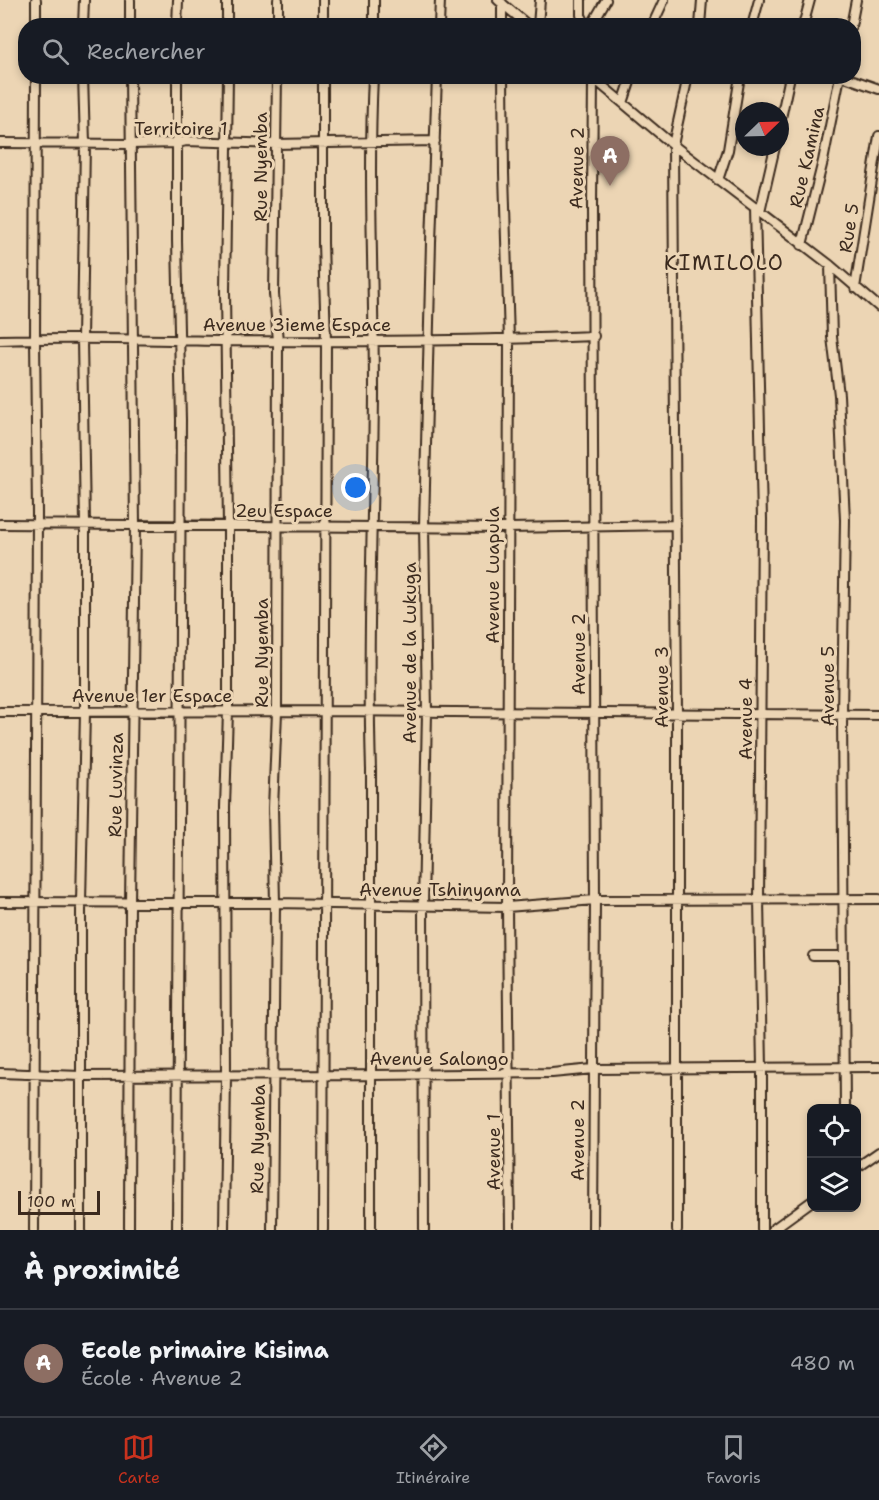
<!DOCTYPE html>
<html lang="fr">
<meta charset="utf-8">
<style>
:root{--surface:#171b24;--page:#242831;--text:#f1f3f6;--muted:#9ea1a6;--line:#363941;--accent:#c8321e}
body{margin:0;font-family:"Shantell Sans",sans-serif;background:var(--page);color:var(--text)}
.controls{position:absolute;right:18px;bottom:18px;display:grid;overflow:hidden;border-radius:12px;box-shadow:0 3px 9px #0003}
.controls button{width:54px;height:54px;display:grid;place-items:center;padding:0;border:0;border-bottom:2px solid var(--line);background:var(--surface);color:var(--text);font:30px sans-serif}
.compass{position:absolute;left:735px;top:102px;width:54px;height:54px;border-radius:50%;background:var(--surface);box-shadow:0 3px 9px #0003;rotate:67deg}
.scale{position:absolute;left:18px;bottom:15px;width:82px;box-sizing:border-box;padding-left:6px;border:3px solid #3b2a1e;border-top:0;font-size:16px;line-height:21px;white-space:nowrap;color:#3b2a1e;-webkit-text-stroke:4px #ecd5b4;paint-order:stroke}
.you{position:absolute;left:356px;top:488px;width:21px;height:21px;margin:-15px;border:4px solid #fff;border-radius:50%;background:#1a73e8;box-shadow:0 0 0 9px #1a73e833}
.badge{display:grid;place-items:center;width:39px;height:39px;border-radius:50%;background:var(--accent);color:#fff;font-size:20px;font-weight:700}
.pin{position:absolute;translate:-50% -50px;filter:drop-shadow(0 2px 3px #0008)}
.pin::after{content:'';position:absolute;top:32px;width:21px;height:18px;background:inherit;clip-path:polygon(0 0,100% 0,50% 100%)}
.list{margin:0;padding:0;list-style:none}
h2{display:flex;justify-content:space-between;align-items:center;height:78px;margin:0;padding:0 24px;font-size:26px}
h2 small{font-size:20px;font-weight:400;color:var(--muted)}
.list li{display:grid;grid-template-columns:39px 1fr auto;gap:18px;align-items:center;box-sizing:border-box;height:108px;padding:0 24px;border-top:2px solid var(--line)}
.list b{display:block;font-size:22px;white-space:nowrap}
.list p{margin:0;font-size:20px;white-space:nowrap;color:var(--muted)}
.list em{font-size:20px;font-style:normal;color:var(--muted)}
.icon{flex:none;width:33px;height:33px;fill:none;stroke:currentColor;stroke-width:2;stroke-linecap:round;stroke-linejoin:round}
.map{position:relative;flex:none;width:879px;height:1230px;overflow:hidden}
.search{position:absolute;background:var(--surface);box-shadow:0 3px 9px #0003;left:18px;right:18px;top:18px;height:66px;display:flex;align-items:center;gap:15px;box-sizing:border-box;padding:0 21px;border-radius:24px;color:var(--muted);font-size:22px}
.sheet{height:186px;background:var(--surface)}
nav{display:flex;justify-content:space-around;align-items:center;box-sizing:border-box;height:84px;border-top:2px solid var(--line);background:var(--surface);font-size:16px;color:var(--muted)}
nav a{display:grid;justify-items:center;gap:3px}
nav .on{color:var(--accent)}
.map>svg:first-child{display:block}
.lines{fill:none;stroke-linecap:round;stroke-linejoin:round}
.minor-casing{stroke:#3b2a1e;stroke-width:12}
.minor{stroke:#ecd5b4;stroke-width:8}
.labels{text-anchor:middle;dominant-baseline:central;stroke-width:6;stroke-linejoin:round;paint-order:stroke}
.street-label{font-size:18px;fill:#3b2a1e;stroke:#ecd5b4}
.quarter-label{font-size:21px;letter-spacing:1.5px;fill:#3b2a1e;stroke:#ecd5b4}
</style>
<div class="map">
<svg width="879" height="1230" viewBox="0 0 879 1230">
<rect width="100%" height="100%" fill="#ecd5b4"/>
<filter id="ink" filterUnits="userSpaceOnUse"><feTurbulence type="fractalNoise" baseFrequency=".0167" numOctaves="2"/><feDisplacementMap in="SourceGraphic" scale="12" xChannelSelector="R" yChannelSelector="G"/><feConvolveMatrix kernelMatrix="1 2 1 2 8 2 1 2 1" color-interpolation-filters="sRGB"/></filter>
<g filter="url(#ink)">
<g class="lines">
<!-- minor casing -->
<g class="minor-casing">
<path id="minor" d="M227 0V26
M498 0 529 26
M581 0V15L586 26
M502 3V26
M36 26V0
M83 26 84 0
M130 26V0
M177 26 178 0
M278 26V0
M323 26V0
M374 26V0
M439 26 440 0
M538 26 540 0
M591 26 606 0
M652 26 664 0
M700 26 702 0
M752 26 759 0
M803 26 810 0
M851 26 856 0
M177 76V241L181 420 177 1230
M503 76 504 173 509 340 507 907 510 1230
M842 76 879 89
M592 77 673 145 830 265 879 307
M623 103 632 76
M780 123 790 76
M0 143 131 144 178 143 186 141 275 144 435 141
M718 180 728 150 740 76
M755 207 762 519 759 899 762 1068V1230
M760 212 775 147
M802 245 823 161 840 76
M830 265 832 337 839 395 845 520 842 715 845 1108
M855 288 879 136
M0 340C76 337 152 340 228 341 350 342 472 341 594 336
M0 524 508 528 676 525
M0 712 325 711 879 715
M0 902 275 903 507 907 595 900 879 899
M813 956H843
M0 1073 81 1076 371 1075 552 1073 593 1069 879 1067
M856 1168 879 1152
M34 1230 37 513 35 340 36 76
M81 1230V902L85 712V524L82 340 85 143 83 76
M129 1230 130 903 135 525 130 76
M224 1230 226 1075 225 807 228 711V526L225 292 228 76
M272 1230 275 903 273 808 277 712 278 341 274 294 277 76
M323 1230 326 341 323 243V76
M371 1230V770C367 645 373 519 374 394 374 288 368 182 373 76
M424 1230 423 906 427 713 424 526 431 242 437 76
M593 1230 595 900 592 207 593 78
M677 1230V713L673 145 688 76
M772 1230 812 1201"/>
</g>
<!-- minor -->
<use href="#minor" class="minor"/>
</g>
</g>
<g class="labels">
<!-- street labels -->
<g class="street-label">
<text x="181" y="129">Territoire 1</text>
<text transform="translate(807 157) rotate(-77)">Rue Kamina</text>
<text transform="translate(261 167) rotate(-90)">Rue Nyemba</text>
<text transform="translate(577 168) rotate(-89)">Avenue 2</text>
<text transform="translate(849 228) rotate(-81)">Rue 5</text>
<text x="297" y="325">Avenue 3ieme Espace</text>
<text x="284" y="511">2eu Espace</text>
<text transform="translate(493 575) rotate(-90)">Avenue Luapula</text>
<text transform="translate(262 653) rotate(-90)">Rue Nyemba</text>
<text transform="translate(410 653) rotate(-90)">Avenue de la Lukuga</text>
<text transform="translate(579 654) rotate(-90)">Avenue 2</text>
<text transform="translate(828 686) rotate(-90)">Avenue 5</text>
<text transform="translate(662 687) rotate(-90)">Avenue 3</text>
<text x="152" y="696">Avenue 1er Espace</text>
<text transform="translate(746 719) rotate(-90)">Avenue 4</text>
<text transform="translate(116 785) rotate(-89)">Rue Luvinza</text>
<text x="440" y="890">Avenue Tshinyama</text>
<text x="439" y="1059">Avenue Salongo</text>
<text transform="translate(258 1139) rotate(-89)">Rue Nyemba</text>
<text transform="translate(578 1140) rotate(-90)">Avenue 2</text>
<text transform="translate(494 1152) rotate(-90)">Avenue 1</text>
</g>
<!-- quarter labels -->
<g class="quarter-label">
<text x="724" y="263">KIMILOLO</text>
</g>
</g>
</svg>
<div class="controls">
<button><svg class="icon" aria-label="locate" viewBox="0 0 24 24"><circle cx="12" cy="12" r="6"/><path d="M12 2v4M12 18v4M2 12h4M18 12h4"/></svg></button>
<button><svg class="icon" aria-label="layers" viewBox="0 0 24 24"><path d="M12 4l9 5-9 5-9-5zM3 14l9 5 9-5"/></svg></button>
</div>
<svg class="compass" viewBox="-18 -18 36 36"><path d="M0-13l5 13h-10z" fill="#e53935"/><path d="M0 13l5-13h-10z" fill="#9ea1a6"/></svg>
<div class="scale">100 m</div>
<div class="you"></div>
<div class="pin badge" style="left:610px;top:186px;background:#8d6e63">A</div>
<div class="search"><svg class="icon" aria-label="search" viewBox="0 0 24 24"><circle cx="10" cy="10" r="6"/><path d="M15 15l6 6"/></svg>Rechercher</div>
</div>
<section class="sheet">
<h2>À proximité<small></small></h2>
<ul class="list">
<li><span class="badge" style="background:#8d6e63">A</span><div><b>Ecole primaire Kisima</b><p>École · Avenue 2</p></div><em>480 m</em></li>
</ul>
</section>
<nav>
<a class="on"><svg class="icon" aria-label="map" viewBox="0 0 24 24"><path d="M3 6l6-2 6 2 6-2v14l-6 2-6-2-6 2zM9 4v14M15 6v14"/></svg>Carte</a>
<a><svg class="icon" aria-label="directions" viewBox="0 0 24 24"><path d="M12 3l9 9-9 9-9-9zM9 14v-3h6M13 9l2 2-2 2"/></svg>Itinéraire</a>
<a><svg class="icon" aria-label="saved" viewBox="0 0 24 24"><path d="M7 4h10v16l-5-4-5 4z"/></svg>Favoris</a>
</nav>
